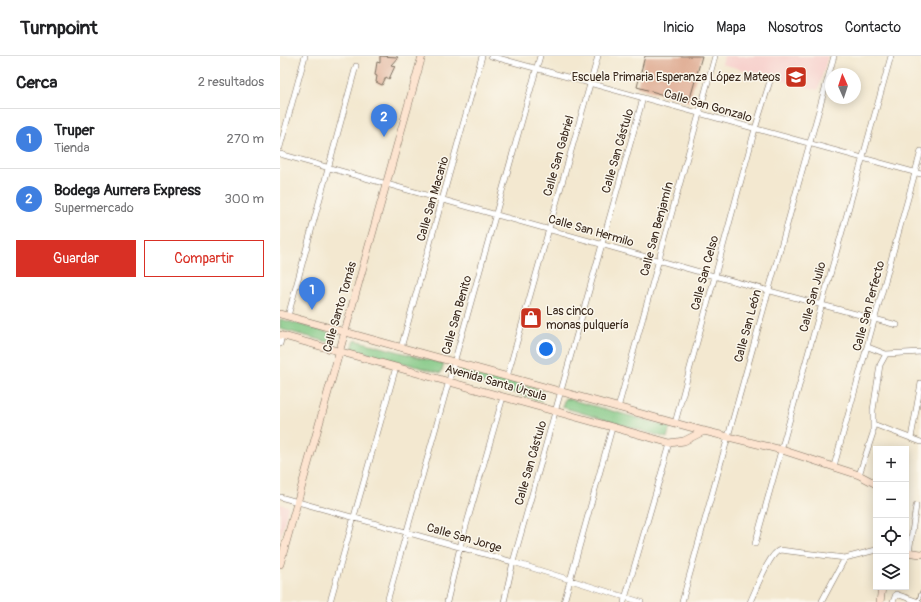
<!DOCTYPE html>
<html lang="es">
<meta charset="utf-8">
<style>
:root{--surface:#fff;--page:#f6f6f6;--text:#202124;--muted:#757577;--line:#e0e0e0;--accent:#d93025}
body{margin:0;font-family:Pangolin,sans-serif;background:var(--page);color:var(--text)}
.controls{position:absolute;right:12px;bottom:12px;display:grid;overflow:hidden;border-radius:0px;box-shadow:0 2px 10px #0003}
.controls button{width:36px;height:36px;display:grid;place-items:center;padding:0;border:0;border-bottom:1px solid var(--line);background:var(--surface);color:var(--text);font:20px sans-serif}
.compass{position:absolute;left:545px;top:12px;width:36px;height:36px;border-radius:50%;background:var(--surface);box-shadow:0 2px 10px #0003;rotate:357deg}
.you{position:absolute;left:266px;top:293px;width:14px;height:14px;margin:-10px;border:3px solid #fff;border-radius:50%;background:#1a73e8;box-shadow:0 0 0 6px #1a73e833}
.badge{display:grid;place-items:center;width:26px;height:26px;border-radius:50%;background:var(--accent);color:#fff;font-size:13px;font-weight:700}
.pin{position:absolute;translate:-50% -33px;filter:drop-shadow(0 1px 2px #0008)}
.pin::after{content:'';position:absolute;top:21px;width:14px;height:12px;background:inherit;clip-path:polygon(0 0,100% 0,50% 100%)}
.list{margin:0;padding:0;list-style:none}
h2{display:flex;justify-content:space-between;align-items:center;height:52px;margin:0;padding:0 16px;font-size:17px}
h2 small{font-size:13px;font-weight:400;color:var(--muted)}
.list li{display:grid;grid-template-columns:26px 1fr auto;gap:12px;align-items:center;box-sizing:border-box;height:60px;padding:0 16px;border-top:1px solid var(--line)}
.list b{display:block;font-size:15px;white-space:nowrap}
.list p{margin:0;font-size:13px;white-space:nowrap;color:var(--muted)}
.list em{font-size:13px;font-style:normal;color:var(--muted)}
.actions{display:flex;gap:8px;padding:12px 16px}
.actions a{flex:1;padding:9px 0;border:1px solid var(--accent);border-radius:0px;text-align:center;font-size:14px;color:var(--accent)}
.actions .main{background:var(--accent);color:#fff}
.icon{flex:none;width:22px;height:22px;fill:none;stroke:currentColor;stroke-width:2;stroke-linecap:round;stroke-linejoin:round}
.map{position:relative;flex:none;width:641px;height:546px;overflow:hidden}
header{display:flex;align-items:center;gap:24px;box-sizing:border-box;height:56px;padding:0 20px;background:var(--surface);border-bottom:1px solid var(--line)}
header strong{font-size:19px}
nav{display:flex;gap:22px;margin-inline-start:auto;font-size:14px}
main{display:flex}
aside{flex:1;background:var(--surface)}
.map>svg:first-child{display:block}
.built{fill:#f7d0cc}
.green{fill:#7fc682;stroke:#5d7850}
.building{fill:#dfab92}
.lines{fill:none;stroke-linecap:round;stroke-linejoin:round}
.lane-casing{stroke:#7b6c5c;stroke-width:4}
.street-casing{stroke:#7b6c5c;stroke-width:6}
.secondary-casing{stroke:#7b6c5c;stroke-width:8}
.lane{stroke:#fff;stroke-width:2.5}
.street{stroke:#fff;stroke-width:5}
.secondary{stroke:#fde4d0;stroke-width:7}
.labels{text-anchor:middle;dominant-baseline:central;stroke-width:3;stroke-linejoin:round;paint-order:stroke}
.poi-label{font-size:12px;fill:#3b2a1e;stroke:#fbf7ec;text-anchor:end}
.street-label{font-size:12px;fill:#3b2a1e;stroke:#fbf7ec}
</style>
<header>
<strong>Turnpoint</strong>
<nav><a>Inicio</a><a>Mapa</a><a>Nosotros</a><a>Contacto</a></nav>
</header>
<main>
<aside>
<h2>Cerca<small>2 resultados</small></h2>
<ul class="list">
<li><span class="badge" style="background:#3f7fe0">1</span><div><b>Truper</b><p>Tienda</p></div><em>270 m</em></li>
<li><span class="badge" style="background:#3f7fe0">2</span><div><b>Bodega Aurrera Express</b><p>Supermercado</p></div><em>300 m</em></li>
</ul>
<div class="actions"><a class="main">Guardar</a><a>Compartir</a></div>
</aside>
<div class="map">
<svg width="641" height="546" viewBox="0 0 641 546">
<rect width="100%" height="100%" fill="#fbf7ec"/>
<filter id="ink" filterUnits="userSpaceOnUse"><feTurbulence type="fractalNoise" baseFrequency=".025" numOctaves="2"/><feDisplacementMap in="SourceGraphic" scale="8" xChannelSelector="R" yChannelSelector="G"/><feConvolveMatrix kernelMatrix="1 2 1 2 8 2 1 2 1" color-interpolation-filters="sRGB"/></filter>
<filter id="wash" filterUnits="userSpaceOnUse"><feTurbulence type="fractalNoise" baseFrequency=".012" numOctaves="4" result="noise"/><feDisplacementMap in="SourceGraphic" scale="16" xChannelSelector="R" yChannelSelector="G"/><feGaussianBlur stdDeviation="0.9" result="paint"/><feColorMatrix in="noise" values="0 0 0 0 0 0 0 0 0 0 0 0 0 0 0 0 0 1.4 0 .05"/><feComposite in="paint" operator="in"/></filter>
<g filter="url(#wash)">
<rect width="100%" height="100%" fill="#f3e8d0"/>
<!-- built -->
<path class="built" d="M444 0H548L538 34 442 8Z
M0 448 8 450 0 484Z"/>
<!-- green -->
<path class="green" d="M0 263 54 278 52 287 0 273Z
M75 284 164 308 161 317 72 293Z
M181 312 263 335 261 345 179 320Z
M285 342 390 371 387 382 282 351Z"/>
<g id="blocks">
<!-- building -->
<path class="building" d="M100 0 118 1 111 9 115 10 109 23 106 21 102 29 96 26 97 20 95 19 97 6 100 7Z
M365 0H422L409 46 357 31Z"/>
</g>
</g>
<g filter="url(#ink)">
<use href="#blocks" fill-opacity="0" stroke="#7b6c5c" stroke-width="1"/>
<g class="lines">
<!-- lane casing -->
<g class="lane-casing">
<path id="lane" d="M638 545 641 537"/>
</g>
<!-- street casing -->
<g class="street-casing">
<path id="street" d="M211 0 641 118
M0 91 25 0
M0 98 434 220 617 269
M8 260 76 10
M0 288 2 280
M588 291 606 298
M121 292 202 0
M606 298 641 296
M227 321 318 0
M338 352 435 0
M395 367 475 73 490 25
M593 368 641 386
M631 382 641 327
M554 410 641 95
M579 419 593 377V354L600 309 606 298
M0 441 233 506 361 546
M475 488 611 0
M629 496 636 450
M542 545 565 502
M50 546 116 311
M107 546 260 0
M167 546 180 491 223 341
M224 546 233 506 363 42
M284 546 332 372
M344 546 390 387
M402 546 554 0
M470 546C476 534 489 497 500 494L565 502 596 494
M613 546 616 538 639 546"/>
</g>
<!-- secondary casing -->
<g class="secondary-casing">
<path id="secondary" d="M0 258 424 375 502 394 579 419 596 428
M0 279 390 387 404 385 424 375
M626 496 641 498
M0 508 142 0
M600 546 602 531"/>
</g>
<!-- lane -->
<use href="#lane" class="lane"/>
<!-- street -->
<use href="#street" class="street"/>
<!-- secondary -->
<use href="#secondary" class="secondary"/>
</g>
</g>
<!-- icons -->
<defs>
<g id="school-square" transform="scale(1.15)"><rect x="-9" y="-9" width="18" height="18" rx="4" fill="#c8321e" stroke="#fbf7ec"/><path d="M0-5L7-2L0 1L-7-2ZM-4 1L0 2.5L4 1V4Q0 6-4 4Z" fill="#fff"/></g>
<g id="shop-square" transform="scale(1.15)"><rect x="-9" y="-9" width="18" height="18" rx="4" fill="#c8321e" stroke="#fbf7ec"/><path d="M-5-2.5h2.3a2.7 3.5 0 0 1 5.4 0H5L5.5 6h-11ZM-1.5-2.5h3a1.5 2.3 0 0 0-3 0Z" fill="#fff"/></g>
</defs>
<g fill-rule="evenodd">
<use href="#school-square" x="516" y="21"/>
<use href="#shop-square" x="251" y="262"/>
</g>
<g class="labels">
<!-- poi labels -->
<g class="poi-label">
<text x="500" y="21">Escuela Primaria Esperanza López Mateos</text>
<text x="266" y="255" text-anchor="start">Las cinco<tspan x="266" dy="14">monas pulquería</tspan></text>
</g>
<!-- street labels -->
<g class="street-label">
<text transform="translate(428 50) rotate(16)">Calle San Gonzalo</text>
<text transform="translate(338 95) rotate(-74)">Calle San Cástulo</text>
<text transform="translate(279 100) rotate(-74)">Calle San Gabriel</text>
<text transform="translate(153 143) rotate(-74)">Calle San Macario</text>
<text transform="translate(377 173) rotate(-75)">Calle San Benjamín</text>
<text transform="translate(311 175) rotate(16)">Calle San Hermilo</text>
<text transform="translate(425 217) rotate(-75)">Calle San Celso</text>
<text transform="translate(533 241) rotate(-75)">Calle San Julio</text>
<text transform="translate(589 250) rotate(-75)">Calle San Perfecto</text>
<text transform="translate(60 251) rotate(-74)">Calle Santo Tomás</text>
<text transform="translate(177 259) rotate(-74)">Calle San Benito</text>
<text transform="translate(468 270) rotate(-75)">Calle San León</text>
<text transform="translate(216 327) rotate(16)">Avenida Santa Úrsula</text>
<text transform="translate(251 407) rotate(-74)">Calle San Cástulo</text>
<text transform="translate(184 482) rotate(16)">Calle San Jorge</text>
</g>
</g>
</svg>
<div class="controls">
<button>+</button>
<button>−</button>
<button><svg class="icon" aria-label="locate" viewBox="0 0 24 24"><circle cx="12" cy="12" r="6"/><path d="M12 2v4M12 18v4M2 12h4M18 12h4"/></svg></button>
<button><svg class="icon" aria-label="layers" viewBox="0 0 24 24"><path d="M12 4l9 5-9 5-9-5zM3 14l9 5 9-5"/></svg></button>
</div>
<svg class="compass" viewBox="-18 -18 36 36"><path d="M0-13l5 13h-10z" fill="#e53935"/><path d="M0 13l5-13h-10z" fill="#757577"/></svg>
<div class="you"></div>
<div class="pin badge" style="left:32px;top:254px;background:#3f7fe0">1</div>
<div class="pin badge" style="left:104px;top:81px;background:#3f7fe0">2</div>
</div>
</main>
